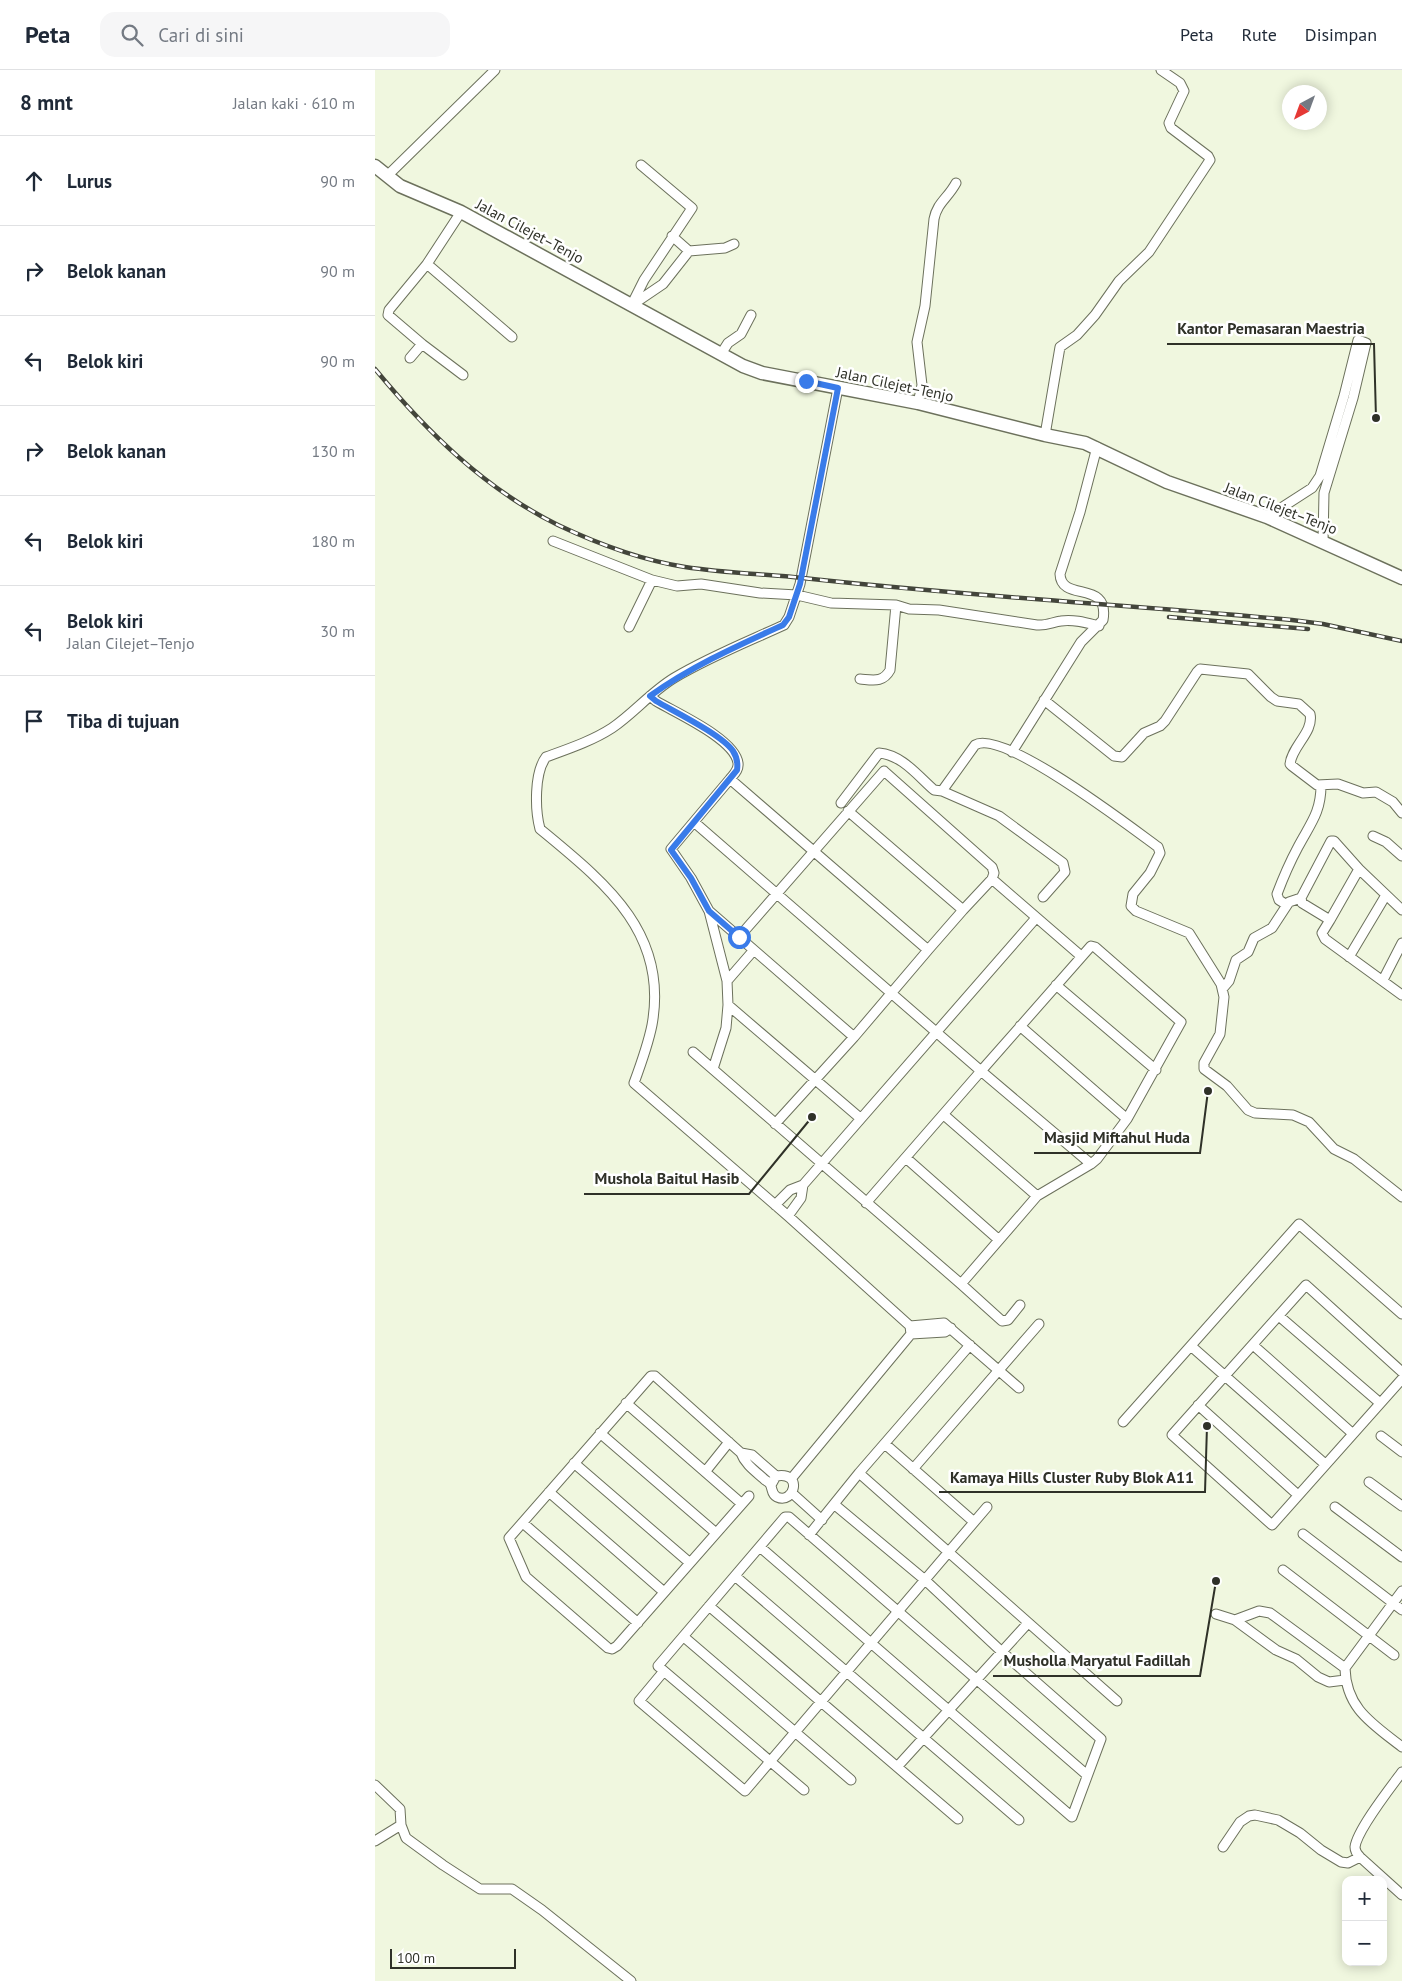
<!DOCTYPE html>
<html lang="id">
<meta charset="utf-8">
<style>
:root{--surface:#fff;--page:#f6f6f7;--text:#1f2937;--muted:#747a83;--line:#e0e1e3}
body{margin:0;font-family:"PT Sans",sans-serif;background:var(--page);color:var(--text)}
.controls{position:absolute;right:15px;bottom:15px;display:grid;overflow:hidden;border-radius:10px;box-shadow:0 2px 12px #0003}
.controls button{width:45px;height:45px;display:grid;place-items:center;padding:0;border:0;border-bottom:1px solid var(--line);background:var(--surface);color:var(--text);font:25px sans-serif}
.compass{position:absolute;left:907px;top:15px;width:45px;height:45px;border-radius:50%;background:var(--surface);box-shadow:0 2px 12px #0003;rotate:221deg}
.scale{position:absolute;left:15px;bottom:12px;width:126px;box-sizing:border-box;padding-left:5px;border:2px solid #2f3128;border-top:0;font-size:14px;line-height:18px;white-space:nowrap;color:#2f3128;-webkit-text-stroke:4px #fff;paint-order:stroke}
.stop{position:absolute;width:15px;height:15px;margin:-11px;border:4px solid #397be9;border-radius:50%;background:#fff}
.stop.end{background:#397be9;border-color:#fff;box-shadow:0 1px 5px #0008}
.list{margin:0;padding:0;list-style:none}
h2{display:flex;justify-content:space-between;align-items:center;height:65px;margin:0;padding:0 20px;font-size:21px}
h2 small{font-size:16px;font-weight:400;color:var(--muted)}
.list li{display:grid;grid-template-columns:32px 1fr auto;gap:15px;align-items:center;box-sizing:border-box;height:90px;padding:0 20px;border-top:1px solid var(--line)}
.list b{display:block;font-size:19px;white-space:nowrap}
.list p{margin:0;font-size:16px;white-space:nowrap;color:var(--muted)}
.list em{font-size:16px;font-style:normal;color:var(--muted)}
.icon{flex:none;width:28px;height:28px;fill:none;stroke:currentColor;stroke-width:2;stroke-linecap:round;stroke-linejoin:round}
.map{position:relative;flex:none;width:1027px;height:1911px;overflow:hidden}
header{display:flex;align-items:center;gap:30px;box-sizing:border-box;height:70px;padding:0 25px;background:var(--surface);border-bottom:1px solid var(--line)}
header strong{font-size:24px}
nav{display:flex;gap:28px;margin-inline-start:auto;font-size:18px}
.search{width:350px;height:45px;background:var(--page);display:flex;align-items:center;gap:12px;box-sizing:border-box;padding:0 18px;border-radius:15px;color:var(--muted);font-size:19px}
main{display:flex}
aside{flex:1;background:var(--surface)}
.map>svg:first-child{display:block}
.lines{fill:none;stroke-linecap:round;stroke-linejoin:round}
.minor-casing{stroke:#6c715c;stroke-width:11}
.secondary-casing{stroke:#6c715c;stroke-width:15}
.minor{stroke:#fff;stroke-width:9}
.secondary{stroke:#fff;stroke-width:12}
.rail-casing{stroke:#43453b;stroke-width:4.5}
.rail{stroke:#fff;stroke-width:2.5;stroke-dasharray:8;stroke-linecap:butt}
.route{stroke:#397be9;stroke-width:6}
.labels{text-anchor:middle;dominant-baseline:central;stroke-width:5;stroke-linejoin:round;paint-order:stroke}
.street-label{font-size:15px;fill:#2f3128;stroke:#fff}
.leader{fill:none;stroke:#2f3128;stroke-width:2}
.callout-dot{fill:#2f3128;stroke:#fff;stroke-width:2}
.callout-label{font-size:16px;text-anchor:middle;font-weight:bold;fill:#2f3128;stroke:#fff;stroke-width:5;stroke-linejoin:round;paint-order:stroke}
</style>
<header>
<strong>Peta</strong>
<div class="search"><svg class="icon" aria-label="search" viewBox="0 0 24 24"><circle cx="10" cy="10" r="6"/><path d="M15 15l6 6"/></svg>Cari di sini</div>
<nav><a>Peta</a><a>Rute</a><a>Disimpan</a></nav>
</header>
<main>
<aside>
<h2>8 mnt<small>Jalan kaki · 610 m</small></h2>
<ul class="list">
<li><svg class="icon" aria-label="ahead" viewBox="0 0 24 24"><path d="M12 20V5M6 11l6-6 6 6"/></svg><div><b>Lurus</b></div><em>90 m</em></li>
<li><svg class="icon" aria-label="right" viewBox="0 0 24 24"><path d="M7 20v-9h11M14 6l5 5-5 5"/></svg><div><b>Belok kanan</b></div><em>90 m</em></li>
<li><svg class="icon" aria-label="left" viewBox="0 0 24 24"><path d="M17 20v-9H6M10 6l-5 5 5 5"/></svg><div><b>Belok kiri</b></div><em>90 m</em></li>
<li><svg class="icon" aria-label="right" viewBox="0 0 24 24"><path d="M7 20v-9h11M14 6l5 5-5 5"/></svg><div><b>Belok kanan</b></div><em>130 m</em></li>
<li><svg class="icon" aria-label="left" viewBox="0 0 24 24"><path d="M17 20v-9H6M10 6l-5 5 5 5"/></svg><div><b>Belok kiri</b></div><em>180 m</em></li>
<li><svg class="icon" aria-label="left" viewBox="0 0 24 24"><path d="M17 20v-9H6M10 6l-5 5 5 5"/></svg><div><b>Belok kiri</b><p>Jalan Cilejet–Tenjo</p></div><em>30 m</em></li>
<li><svg class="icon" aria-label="arrive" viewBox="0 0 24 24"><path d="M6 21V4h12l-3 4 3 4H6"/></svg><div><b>Tiba di tujuan</b></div></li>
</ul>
</aside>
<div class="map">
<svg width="1027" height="1911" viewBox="0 0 1027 1911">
<rect width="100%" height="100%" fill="#f0f7df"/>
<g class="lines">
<!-- minor casing -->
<g class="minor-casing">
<path id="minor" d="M12 106 120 0
M86 142 52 194 137 267
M297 166 314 181
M257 235 288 214 314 181 350 178 359 174
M256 236 269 210 317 138 266 95
M47 274 13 245 14 240 52 194
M346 284 353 273 366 264 376 245
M35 288 47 274 88 305
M463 318 425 514 414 547 409 555C372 572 334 587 299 608 276 622 259 643 237 658 217 671 193 679 171 687 159 703 160 740 165 759 229 812 294 862 277 955 273 975 266 994 259 1013L413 1146 535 1256 536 1264
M543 333 547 315 542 272 550 236 559 149C562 133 573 128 581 113
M670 365 685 277 702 265 720 245 744 211 774 182 835 90 833 86 796 58 794 53 809 21 805 13 786 0
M892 447 937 418 945 406 969 326 983 270 991 273 978 328 949 423 948 471
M178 471 277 510
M254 557 277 510 302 516 326 514 385 523 422 525 456 533 521 535 534 539 564 540 662 555C671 556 678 552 686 551 699 549 712 553 724 556
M485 609C498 610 508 613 515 600L521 535
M275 626 281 631C301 643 360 669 363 693 364 700 359 704 355 709
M669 630 739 686 747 687 769 663 785 656 790 651 822 602 825 599 873 604 896 627 902 631 924 634 935 644C939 662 917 676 915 694L917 696 942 715 963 714 988 723 1001 722 1018 732 1027 743
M637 682 706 572 728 550C735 509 686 533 685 504L705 442 722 377
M567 721 624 746 688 793 690 802 668 827
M466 733 504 683C527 685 542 705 559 720L567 721 600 675C627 658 758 759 783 777L785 783 775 803 758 824 756 836 761 841 814 863 846 914 849 927 845 964 829 993V999L852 1016 873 1040 880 1043 918 1045 934 1052 959 1079 979 1089 1027 1127
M473 741 588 840 553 880
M319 752 606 1001 491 1133
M998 766 1011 772 1027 786
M912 835 904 830 902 824C908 808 915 792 923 777 935 754 946 743 946 715
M588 840 617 809 706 886
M1027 840 984 799 959 771H956L926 828 927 833 955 850 947 863 950 869 1027 925
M334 841 479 967
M955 850 984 799
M364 867 509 701 617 797 619 803 617 809
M974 887 1011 825
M1008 910 1027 873
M352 911 378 881
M681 915 781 1000
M848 918 854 911 861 890 873 882 879 868 897 858 914 832 926 828
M353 935 485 1048
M645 956 752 1049
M318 982 586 1214 627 1251 633 1250 645 1235
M338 999 351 958 353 935 352 911 334 841 316 808 296 779 355 709 553 880 479 967 400 1054
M569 1045 662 1126
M531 1088 624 1170
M400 1135 415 1120 428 1115 661 848
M413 1146 426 1128 428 1115
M586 1214 662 1126 716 1094 722 1089 752 1049 806 952 720 877 716 876 606 1001 716 1094
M904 1246 1005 1333
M535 1256 569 1253 644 1318
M878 1275 977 1363
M816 1276 950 1394
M1027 1302 931 1215 797 1365 897 1455 1027 1309
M251 1333 367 1434
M823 1335 923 1425
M748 1352 924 1154 1027 1244
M225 1363 341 1463
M1006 1366 1027 1382
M510 1374 599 1452
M366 1383 377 1385 401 1406
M199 1393 315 1493
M538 1399 664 1254
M330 1402 354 1372
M484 1403 595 1275
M416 1409 536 1264 570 1262 576 1258
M994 1412 1027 1436
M174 1422 289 1522
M417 1423 447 1450
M374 1426 242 1576 237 1579 233 1578 151 1507 134 1468 276 1306H280L366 1383C370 1394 380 1401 389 1409 391 1411 394 1412 395 1414 398 1419 396 1424 402 1427 419 1435 429 1401 401 1406L396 1415
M960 1437 1027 1487
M148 1453 263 1553
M928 1464 1027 1540
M434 1465 484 1403 742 1631
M385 1477 697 1747 726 1669 627 1582 550 1510 460 1435
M908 1500 1019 1585
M360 1506 644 1750
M1027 1521 970 1598C971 1639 998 1654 1027 1677
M334 1536 583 1749
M841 1544 860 1550 884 1541 895 1543 970 1598
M860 1550 901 1580 921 1589 943 1607 954 1612 970 1610
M309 1567 476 1710
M289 1601 264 1631 370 1721 612 1437
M522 1697 653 1553
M1027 1702C1016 1717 982 1760 980 1777 980 1781 982 1784 985 1787L1027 1825
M0 1715 25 1739 26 1755 31 1768 68 1795 105 1819H137L167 1840 256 1911
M429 1720 283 1596 410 1447H414L712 1705
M0 1771 26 1755
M848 1777 865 1752 874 1746 880 1745 903 1750 925 1763 946 1780 966 1792 973 1793 985 1787"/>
</g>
<!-- secondary casing -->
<g class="secondary-casing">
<path id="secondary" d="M0 96 25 116 86 142 368 296 387 303 543 333 670 365 710 373 792 412 892 447 1027 508"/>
</g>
<!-- minor -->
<use href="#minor" class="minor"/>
<!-- secondary -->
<use href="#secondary" class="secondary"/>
<!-- rail casing -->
<g class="rail-casing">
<path id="rail" d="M0 299C52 362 110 419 183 455 223 474 266 490 310 497 349 503 389 504 428 508 591 526 755 535 917 550L948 554 1027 571
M794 547 933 559"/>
</g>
<!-- rail -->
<use href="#rail" class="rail"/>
</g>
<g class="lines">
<!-- route -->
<path class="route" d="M364 867 334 841 316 808 296 780 362 700C363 693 362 687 358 681 347 665 300 642 281 631L275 626C317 596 362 576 408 555L414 547 425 514 463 318 431 311"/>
</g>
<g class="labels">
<!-- street labels -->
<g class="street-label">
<text transform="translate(155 161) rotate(28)">Jalan Cilejet–Tenjo</text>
<text transform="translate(520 314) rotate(12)">Jalan Cilejet–Tenjo</text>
<text transform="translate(906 438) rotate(21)">Jalan Cilejet–Tenjo</text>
</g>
</g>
<!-- callouts -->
<path class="leader" d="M1001 348L999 274H792M833 1021L825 1083H659M437 1047L374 1124H209M832 1356L830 1422H564M841 1511L825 1606H618"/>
<g class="callout-dot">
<circle cx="1001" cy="348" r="5"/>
<circle cx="833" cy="1021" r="5"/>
<circle cx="437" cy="1047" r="5"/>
<circle cx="832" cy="1356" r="5"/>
<circle cx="841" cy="1511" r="5"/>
</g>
<g class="callout-label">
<text x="896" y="264">Kantor Pemasaran Maestria</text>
<text x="742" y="1073">Masjid Miftahul Huda</text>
<text x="292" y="1114">Mushola Baitul Hasib</text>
<text x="697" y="1413">Kamaya Hills Cluster Ruby Blok A11</text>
<text x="722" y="1596">Musholla Maryatul Fadillah</text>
</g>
</svg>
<div class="controls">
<button>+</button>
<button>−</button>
</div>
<svg class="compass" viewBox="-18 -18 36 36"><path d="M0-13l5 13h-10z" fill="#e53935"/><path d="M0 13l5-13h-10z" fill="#747a83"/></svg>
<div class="scale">100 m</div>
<div class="stop" style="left:364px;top:867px"></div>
<div class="stop end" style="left:431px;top:311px"></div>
</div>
</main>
